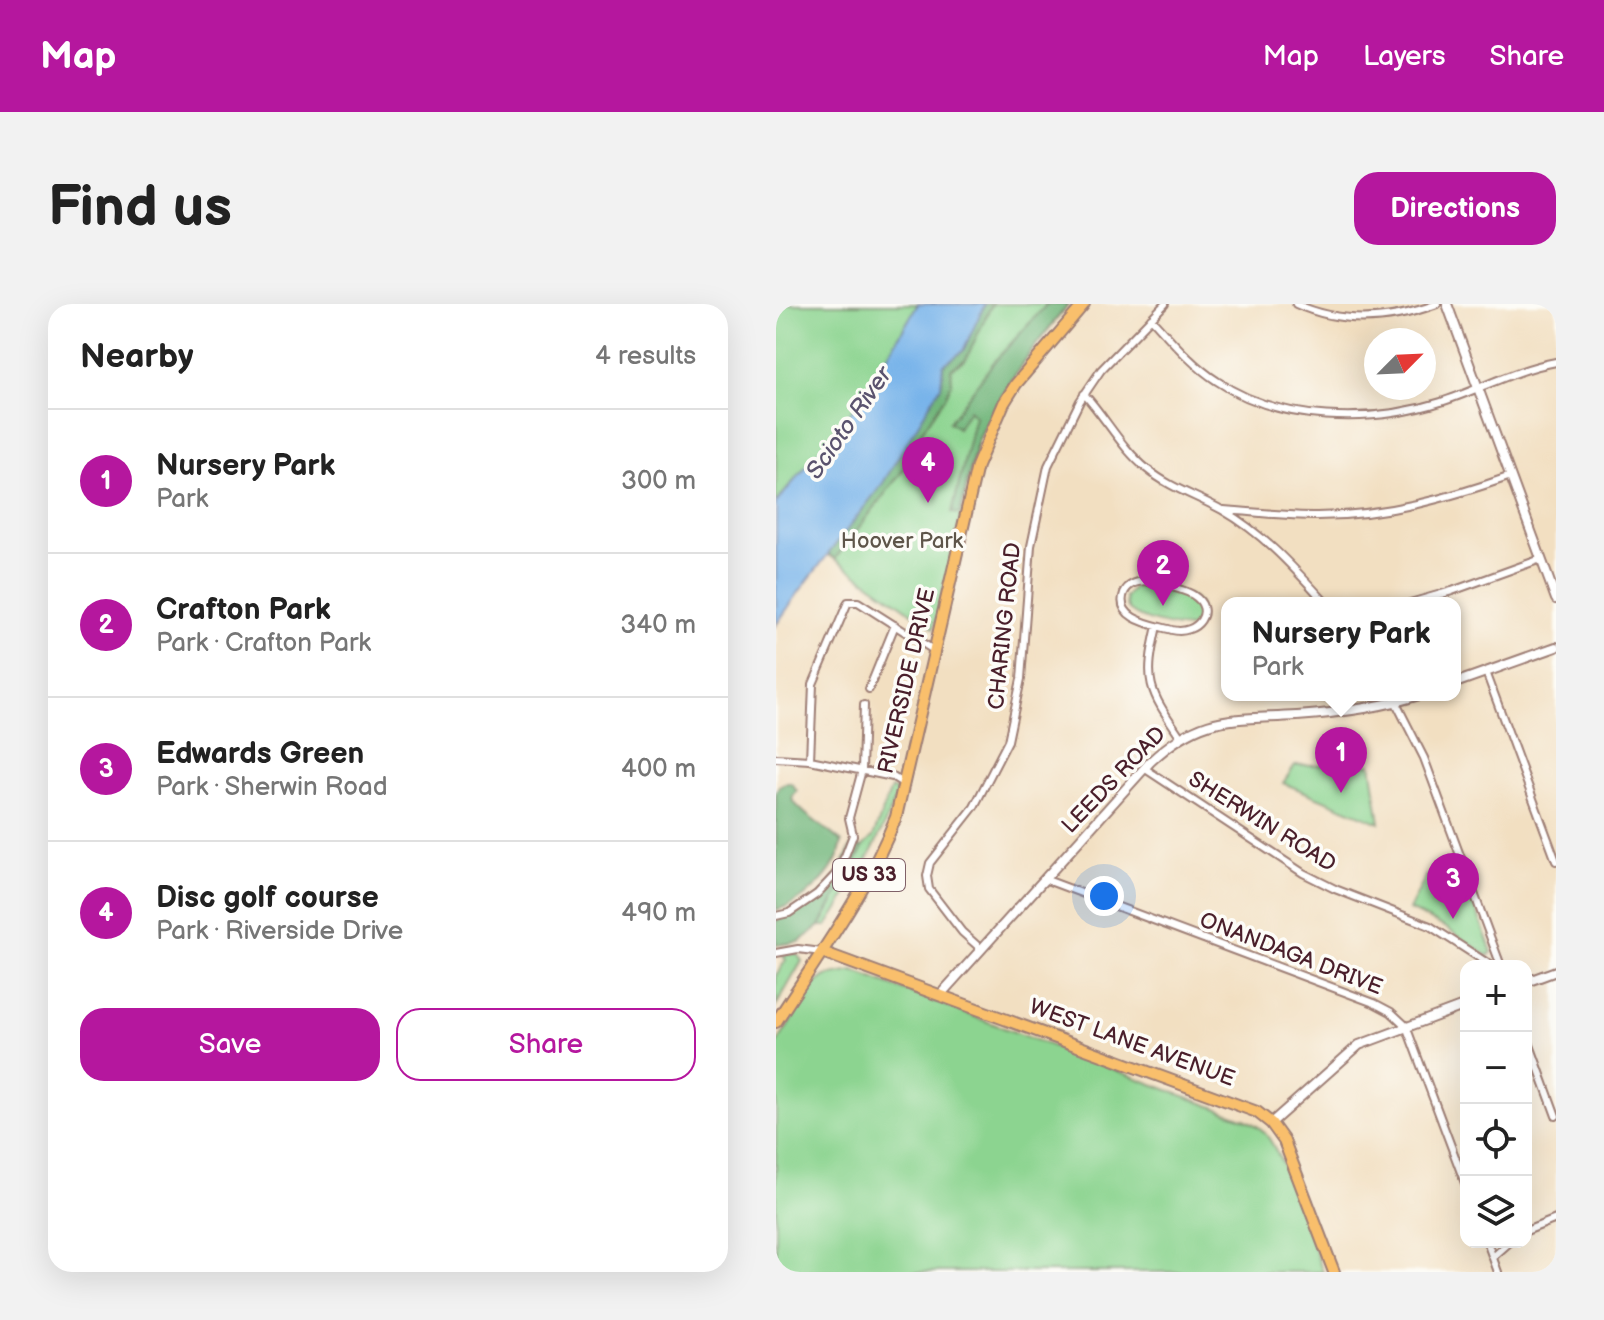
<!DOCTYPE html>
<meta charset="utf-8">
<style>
:root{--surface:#fff;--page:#f2f2f2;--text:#222;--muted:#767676;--line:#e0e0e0;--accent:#b5179e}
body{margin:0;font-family:"Balsamiq Sans",sans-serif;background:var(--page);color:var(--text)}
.controls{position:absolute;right:24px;bottom:24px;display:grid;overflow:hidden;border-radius:16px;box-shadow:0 8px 32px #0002}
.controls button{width:72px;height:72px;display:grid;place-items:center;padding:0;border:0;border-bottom:2px solid var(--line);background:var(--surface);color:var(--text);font:40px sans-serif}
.compass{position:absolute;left:588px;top:24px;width:72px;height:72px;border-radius:50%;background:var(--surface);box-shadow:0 8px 32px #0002;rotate:66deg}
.you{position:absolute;left:328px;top:592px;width:28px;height:28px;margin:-20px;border:6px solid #fff;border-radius:50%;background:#1a73e8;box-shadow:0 0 0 12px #1a73e833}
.badge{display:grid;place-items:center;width:52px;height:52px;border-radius:50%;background:var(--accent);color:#fff;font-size:26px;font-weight:700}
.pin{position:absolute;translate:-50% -66px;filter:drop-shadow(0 2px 4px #0008)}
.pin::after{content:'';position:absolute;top:42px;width:28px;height:24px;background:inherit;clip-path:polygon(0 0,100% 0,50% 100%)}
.popup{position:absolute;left:445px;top:293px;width:240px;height:104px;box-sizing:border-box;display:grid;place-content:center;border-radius:16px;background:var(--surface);filter:drop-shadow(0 2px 6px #0005);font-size:26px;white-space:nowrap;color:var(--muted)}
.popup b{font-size:30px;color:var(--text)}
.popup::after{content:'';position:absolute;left:50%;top:100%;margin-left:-16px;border:16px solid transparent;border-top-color:var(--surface)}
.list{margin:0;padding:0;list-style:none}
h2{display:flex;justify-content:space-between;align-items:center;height:104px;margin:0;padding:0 32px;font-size:34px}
h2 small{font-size:26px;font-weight:400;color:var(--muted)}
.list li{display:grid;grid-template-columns:52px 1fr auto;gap:24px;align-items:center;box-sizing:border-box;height:144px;padding:0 32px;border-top:2px solid var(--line)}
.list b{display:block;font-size:30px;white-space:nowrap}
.list p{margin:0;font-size:26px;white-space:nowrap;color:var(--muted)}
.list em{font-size:26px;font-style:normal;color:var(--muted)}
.actions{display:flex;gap:16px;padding:24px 32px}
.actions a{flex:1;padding:18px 0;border:2px solid var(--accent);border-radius:24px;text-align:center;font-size:28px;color:var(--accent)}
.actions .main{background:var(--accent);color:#fff}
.icon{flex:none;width:44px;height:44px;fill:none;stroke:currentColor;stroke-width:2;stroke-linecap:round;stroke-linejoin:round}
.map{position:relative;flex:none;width:780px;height:968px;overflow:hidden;border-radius:24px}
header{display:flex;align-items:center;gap:48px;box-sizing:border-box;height:112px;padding:0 40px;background:var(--accent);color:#fff}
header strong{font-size:38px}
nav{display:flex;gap:44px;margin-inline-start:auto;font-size:28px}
.intro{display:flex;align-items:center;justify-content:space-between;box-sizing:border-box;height:192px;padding:0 48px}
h1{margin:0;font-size:56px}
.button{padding:20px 36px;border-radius:24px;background:var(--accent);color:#fff;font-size:28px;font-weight:700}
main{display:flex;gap:48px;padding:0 48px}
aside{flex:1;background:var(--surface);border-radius:24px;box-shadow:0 8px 32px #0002}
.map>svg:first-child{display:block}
.green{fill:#8cd490;stroke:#6b7a5e;stroke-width:2}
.forest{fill:#71b67a;stroke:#5e6a52;stroke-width:2}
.water{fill:#78b4ea;stroke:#616a8a;stroke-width:2}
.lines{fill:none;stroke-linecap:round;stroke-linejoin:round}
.minor-casing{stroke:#9e7f76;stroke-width:10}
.tertiary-casing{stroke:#9e7f76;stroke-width:12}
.primary-casing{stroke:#9e7f76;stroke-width:14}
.minor{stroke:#fff;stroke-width:6}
.tertiary{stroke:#fff;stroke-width:8}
.primary{stroke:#f9bf6c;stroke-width:10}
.labels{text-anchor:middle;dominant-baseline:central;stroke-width:7;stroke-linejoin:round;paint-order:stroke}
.shield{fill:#fdfcf7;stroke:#806168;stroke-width:2}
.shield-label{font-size:20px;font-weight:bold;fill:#4a1f2b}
.park-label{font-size:22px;fill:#5e5549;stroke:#fdfcf7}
.street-label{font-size:22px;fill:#4a1f2b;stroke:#fdfcf7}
.water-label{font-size:24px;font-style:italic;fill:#5a536e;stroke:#fdfcf7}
</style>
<header>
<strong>Map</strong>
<nav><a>Map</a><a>Layers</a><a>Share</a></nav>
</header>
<div class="intro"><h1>Find us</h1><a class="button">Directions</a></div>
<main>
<aside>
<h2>Nearby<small>4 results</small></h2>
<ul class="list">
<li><span class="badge">1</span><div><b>Nursery Park</b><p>Park</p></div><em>300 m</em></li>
<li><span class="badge">2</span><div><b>Crafton Park</b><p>Park · Crafton Park</p></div><em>340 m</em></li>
<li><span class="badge">3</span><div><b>Edwards Green</b><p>Park · Sherwin Road</p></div><em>400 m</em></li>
<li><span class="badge">4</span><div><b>Disc golf course</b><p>Park · Riverside Drive</p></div><em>490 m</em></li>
</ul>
<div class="actions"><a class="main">Save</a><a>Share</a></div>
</aside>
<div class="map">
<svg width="780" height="968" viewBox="0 0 780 968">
<rect width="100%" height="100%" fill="#fdfcf7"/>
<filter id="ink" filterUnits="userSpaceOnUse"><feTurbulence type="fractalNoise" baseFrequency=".0125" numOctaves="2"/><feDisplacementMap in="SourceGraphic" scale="16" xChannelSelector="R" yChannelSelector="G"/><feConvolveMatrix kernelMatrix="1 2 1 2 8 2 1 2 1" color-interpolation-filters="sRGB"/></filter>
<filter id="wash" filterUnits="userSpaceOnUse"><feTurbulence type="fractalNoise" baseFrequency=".006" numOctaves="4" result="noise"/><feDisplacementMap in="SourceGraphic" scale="32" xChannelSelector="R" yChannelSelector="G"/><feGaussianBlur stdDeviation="1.8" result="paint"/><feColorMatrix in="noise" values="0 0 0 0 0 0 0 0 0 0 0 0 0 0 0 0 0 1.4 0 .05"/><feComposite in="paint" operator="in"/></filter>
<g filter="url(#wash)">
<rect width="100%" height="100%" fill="#f2dfc1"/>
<!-- green -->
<path class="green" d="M0 0H142L88 92 0 199Z
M209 0H293L262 38 225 93 203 135 158 324 52 250Z
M368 279 414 292 423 300 424 314 414 324C401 324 360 316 353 305 350 301 350 298 350 293L360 280Z
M595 460 604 519 507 479 519 461Z
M115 485 122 486C105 536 80 578 51 622H44L86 543 97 533Z
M683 560 716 648 712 652 669 623 633 606 650 572Z
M14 650H21L26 657 0 702V671L10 656 7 652Z
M77 667 469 815C474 818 480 821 485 825 507 844 534 936 547 968H0V741L39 680 50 672Z"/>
<!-- forest -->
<path class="forest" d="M208 0H216L190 55 175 65 176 78 170 92 143 132 131 161 59 255 52 250 165 82 167 61 187 47Z
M271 0H293C259 40 226 84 204 132 194 156 190 185 184 210L176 209 199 112 193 106 182 124 173 118 218 58Z
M9 479H15L21 487 16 494C19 505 55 528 66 538 61 569 29 598 0 606V488L3 482Z
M79 540 87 544 44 622 23 638 0 641V616C41 606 60 577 76 541Z"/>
<!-- water -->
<path class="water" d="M142 0H209L187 47 167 61 165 82 107 179 23 288 0 321V199L88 92Z"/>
</g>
<g filter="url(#ink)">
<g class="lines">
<!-- minor casing -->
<g class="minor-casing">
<path id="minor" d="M520 0C566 21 615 17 661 0
M375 14C395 36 416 61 441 77 502 119 596 120 665 98 703 86 740 65 780 58
M308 90C330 114 346 145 371 165 394 184 421 192 446 206 488 230 518 264 550 299
M448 206C479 208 510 212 541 212 608 212 673 194 735 172
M369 277C384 281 404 283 417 291 441 306 421 332 396 326 379 321 338 316 348 289 352 280 360 278 369 277Z
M634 299 676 287 765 255
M381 322C368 378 372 385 404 432
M710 368 780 557
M93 385 119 321
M616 391 648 454 725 662
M0 454 34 456 117 473 128 480
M34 456 37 380 72 298H82L159 347
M368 464 527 569 559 585 654 622 716 662
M268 575 598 699 615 708 630 722 690 882
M0 612 13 609 41 590 59 571 69 552 77 531 73 514 86 466 88 401
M205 645 186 628 153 585 151 572 154 559 198 503 232 437 245 375 255 242 272 162 304 97 325 66 389 0
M0 649 22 645 46 648
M750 730 780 812
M750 927 780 915
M711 938 722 968
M717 953 734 938"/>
</g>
<!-- tertiary casing -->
<g class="tertiary-casing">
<path id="tertiary" d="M671 0 780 295
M679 379 780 343
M750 678 780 667
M165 690 374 458C426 409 455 416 521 412 562 409 604 404 643 391
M495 819 583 741 690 701"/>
</g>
<!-- primary casing -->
<g class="primary-casing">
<path id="primary" d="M46 648 481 808 495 819 508 837 558 968
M0 718C42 652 91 587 120 513L201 162 228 99 240 80 308 0"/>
</g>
<!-- minor -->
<use href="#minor" class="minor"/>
<!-- tertiary -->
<use href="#tertiary" class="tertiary"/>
<!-- primary -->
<use href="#primary" class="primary"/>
</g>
</g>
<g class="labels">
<!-- shield labels -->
<rect class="shield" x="57" y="555" width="72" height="32" rx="6"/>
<g class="shield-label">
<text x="93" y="571">US 33</text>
</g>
<!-- park labels -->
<g class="park-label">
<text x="126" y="237">Hoover Park</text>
</g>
<!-- street labels -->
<g class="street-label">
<text transform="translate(229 322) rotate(-84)">CHARING ROAD</text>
<text transform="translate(131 377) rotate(-77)">RIVERSIDE DRIVE</text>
<text transform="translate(338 476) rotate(-46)">LEEDS ROAD</text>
<text transform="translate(486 518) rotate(32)">SHERWIN ROAD</text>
<text transform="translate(515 650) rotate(21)">ONANDAGA DRIVE</text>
<text transform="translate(356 739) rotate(20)">WEST LANE AVENUE</text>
</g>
<!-- water labels -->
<g class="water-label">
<text transform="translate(73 119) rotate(-55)">Scioto River</text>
</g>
</g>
</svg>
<div class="controls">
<button>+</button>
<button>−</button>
<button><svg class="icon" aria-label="locate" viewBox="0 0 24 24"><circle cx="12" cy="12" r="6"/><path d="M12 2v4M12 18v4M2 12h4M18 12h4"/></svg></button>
<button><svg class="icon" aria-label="layers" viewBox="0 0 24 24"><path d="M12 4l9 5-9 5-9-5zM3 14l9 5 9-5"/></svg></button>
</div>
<svg class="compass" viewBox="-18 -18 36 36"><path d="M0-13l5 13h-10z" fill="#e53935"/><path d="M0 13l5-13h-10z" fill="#767676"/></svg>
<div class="you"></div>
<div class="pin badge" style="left:565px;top:489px">1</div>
<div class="popup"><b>Nursery Park</b>Park</div>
<div class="pin badge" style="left:387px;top:302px">2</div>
<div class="pin badge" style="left:677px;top:615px">3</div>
<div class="pin badge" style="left:152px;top:199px">4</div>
</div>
</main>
